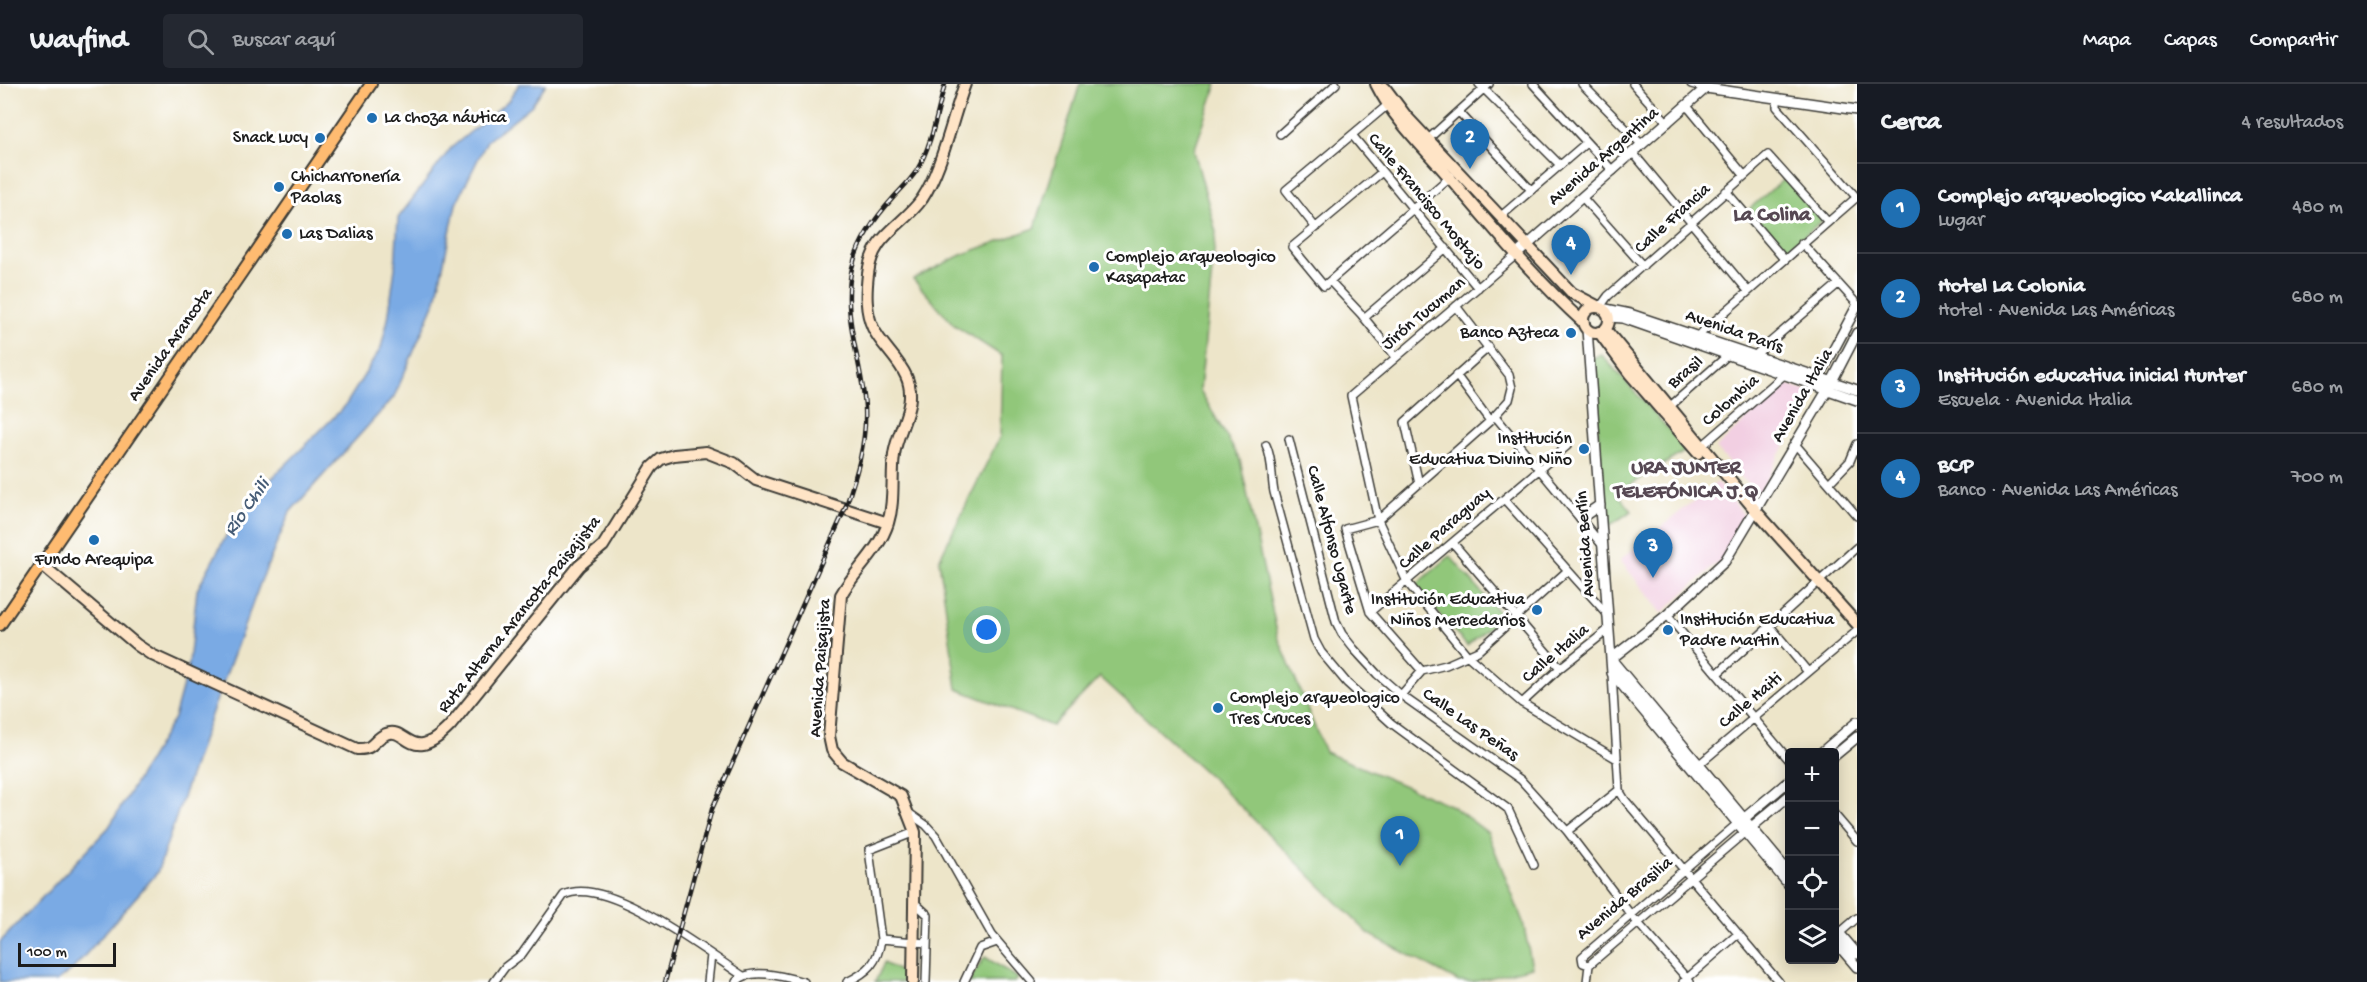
<!DOCTYPE html>
<html lang="es">
<meta charset="utf-8">
<style>
:root{--surface:#171b24;--page:#242831;--text:#f1f3f6;--muted:#9ea1a6;--line:#363941;--accent:#1f6fb2}
body{margin:0;font-family:"Gochi Hand",sans-serif;background:var(--page);color:var(--text)}
.controls{position:absolute;right:18px;bottom:18px;display:grid;overflow:hidden;border-radius:6px;box-shadow:0 3px 15px #0003}
.controls button{width:54px;height:54px;display:grid;place-items:center;padding:0;border:0;border-bottom:2px solid var(--line);background:var(--surface);color:var(--text);font:30px sans-serif}
.scale{position:absolute;left:18px;bottom:15px;width:98px;box-sizing:border-box;padding-left:6px;border:3px solid #1c1c1c;border-top:0;font-size:16px;line-height:21px;white-space:nowrap;color:#1c1c1c;-webkit-text-stroke:4px #fff;paint-order:stroke}
.you{position:absolute;left:987px;top:546px;width:21px;height:21px;margin:-15px;border:4px solid #fff;border-radius:50%;background:#1a73e8;box-shadow:0 0 0 9px #1a73e833}
.badge{display:grid;place-items:center;width:39px;height:39px;border-radius:50%;background:var(--accent);color:#fff;font-size:20px;font-weight:700}
.pin{position:absolute;translate:-50% -50px;filter:drop-shadow(0 2px 3px #0008)}
.pin::after{content:'';position:absolute;top:32px;width:21px;height:18px;background:inherit;clip-path:polygon(0 0,100% 0,50% 100%)}
.list{margin:0;padding:0;list-style:none}
h2{display:flex;justify-content:space-between;align-items:center;height:78px;margin:0;padding:0 24px;font-size:26px}
h2 small{font-size:20px;font-weight:400;color:var(--muted)}
.list li{display:grid;grid-template-columns:39px 1fr auto;gap:18px;align-items:center;box-sizing:border-box;height:90px;padding:0 24px;border-top:2px solid var(--line)}
.list b{display:block;font-size:22px;white-space:nowrap}
.list p{margin:0;font-size:20px;white-space:nowrap;color:var(--muted)}
.list em{font-size:20px;font-style:normal;color:var(--muted)}
.icon{flex:none;width:33px;height:33px;fill:none;stroke:currentColor;stroke-width:2;stroke-linecap:round;stroke-linejoin:round}
.map{position:relative;flex:none;width:1857px;height:898px;overflow:hidden}
header{display:flex;align-items:center;gap:36px;box-sizing:border-box;height:84px;padding:0 30px;background:var(--surface);border-bottom:2px solid var(--line)}
header strong{font-size:28px}
nav{display:flex;gap:33px;margin-inline-start:auto;font-size:21px}
.search{width:420px;height:54px;background:var(--page);display:flex;align-items:center;gap:15px;box-sizing:border-box;padding:0 21px;border-radius:6px;color:var(--muted);font-size:22px}
main{display:flex}
aside{flex:1;background:var(--surface)}
.map>svg:first-child{display:block}
.built{fill:#f2cfe2}
.green{fill:#91c77a;stroke:#56724b;stroke-width:1.5}
.water{fill:#7aaae4;stroke:#4b6380;stroke-width:1.5}
.lines{fill:none;stroke-linecap:round;stroke-linejoin:round}
.minor-casing{stroke:#3b3a36;stroke-width:10}
.tertiary-casing{stroke:#3b3a36;stroke-width:12}
.secondary-casing{stroke:#3b3a36;stroke-width:14}
.primary-casing{stroke:#3b3a36;stroke-width:14}
.minor{stroke:#fff;stroke-width:7}
.tertiary{stroke:#fff;stroke-width:9}
.secondary{stroke:#ffe4c6;stroke-width:10}
.primary{stroke:#febb71;stroke-width:10}
.rail-casing{stroke:#1c1c1c;stroke-width:4.5}
.rail{stroke:#fff;stroke-width:2;stroke-dasharray:7;stroke-linecap:butt}
.poi-dot{fill:#1f6fb2;stroke:#fff;stroke-width:2}
.labels{text-anchor:middle;dominant-baseline:central;stroke-width:6;stroke-linejoin:round;paint-order:stroke}
.poi-label{font-size:18px;fill:#1c1c1c;stroke:#fff;text-anchor:start}
.street-label{font-size:18px;fill:#1c1c1c;stroke:#fff}
.water-label{font-size:20px;font-style:italic;fill:#465c76;stroke:#fff}
.quarter-label{font-size:21px;font-weight:bold;fill:#564853;stroke:#fff}
</style>
<header>
<strong>Wayfind</strong>
<div class="search"><svg class="icon" aria-label="search" viewBox="0 0 24 24"><circle cx="10" cy="10" r="6"/><path d="M15 15l6 6"/></svg>Buscar aquí</div>
<nav><a>Mapa</a><a>Capas</a><a>Compartir</a></nav>
</header>
<main>
<div class="map">
<svg width="1857" height="898" viewBox="0 0 1857 898">
<rect width="100%" height="100%" fill="#fff"/>
<filter id="ink" filterUnits="userSpaceOnUse"><feTurbulence type="fractalNoise" baseFrequency=".0167" numOctaves="2"/><feDisplacementMap in="SourceGraphic" scale="12" xChannelSelector="R" yChannelSelector="G"/><feConvolveMatrix kernelMatrix="1 2 1 2 8 2 1 2 1" color-interpolation-filters="sRGB"/></filter>
<filter id="wash" filterUnits="userSpaceOnUse"><feTurbulence type="fractalNoise" baseFrequency=".008" numOctaves="4" result="noise"/><feDisplacementMap in="SourceGraphic" scale="24" xChannelSelector="R" yChannelSelector="G"/><feGaussianBlur stdDeviation="1.35" result="paint"/><feColorMatrix in="noise" values="0 0 0 0 0 0 0 0 0 0 0 0 0 0 0 0 0 1.4 0 .05"/><feComposite in="paint" operator="in"/></filter>
<g filter="url(#wash)">
<rect width="100%" height="100%" fill="#ede5c9"/>
<!-- built -->
<path class="built" d="M1784 300 1813 309 1758 412 1716 364Z
M1717 398 1745 433 1724 473 1662 529 1620 476Z"/>
<!-- green -->
<path class="green" d="M1080 0H1217L1194 67 1216 148 1200 306 1240 376 1278 553 1325 668 1452 722 1488 749 1523 838 1532 883 1474 898H1459L1369 850 1217 699 1100 593 1052 642 957 605 939 476 1000 352 1002 272 954 241 913 195 961 171 1035 144Z
M1785 94 1824 135 1787 166 1749 125Z
M1601 270 1687 366 1617 409 1632 427 1607 443 1591 275Z
M1450 472 1502 532 1467 562 1415 502Z
M985 873 1018 894 1015 898H968Z
M884 879 907 891 904 898H875Z"/>
<!-- water -->
<path class="water" d="M519 0H546L532 21 487 57 456 120 436 216 394 313 290 428 261 497 211 631 157 789 73 885 56 898H0V858L109 743 174 634 189 579 197 506 232 441 257 409 345 322 381 264 388 235 395 184 398 134 451 64 509 16Z"/>
</g>
<g filter="url(#ink)">
<g class="lines">
<!-- minor casing -->
<g class="minor-casing">
<path id="minor" d="M1479 0 1559 80
M1533 0 1613 87
M1582 0 1642 61
M1633 0 1668 39
M1691 0 1706 4
M1777 15V23L1857 114
M1687 22 1744 91
M1459 28 1531 106
M1280 50 1336 0
M1352 51 1478 204
M1425 58 1489 0
M1634 70 1748 207
M1382 88 1292 163 1324 202 1451 92
M1726 107 1784 175
M1582 113 1643 182
M1500 133 1586 59
M1316 144 1286 106 1390 19
M1802 159 1857 220
M1516 171 1351 312 1378 436 1407 498 1468 572 1522 619 1617 675
M1330 197 1361 230 1396 273
M1600 223 1608 212 1768 71 1827 137
M1364 234 1446 164
M1694 255 1857 113
M1754 272 1838 200
M1456 291 1490 337
M1667 325 1728 271
M1495 332 1603 462
M1289 355 1336 538 1342 550 1354 565 1377 590 1401 611 1521 696 1567 747 1631 831 1690 898
M1795 360 1857 432
M1266 361C1273 375 1271 393 1274 408L1314 555 1321 568 1347 599 1391 639 1508 725 1534 781
M1701 363 1785 290
M1829 399 1850 377 1857 360
M1419 400 1405 338 1489 263
M1504 415 1608 531
M1453 459 1560 584
M1370 528 1567 362
M1667 531 1790 677
M1770 542 1808 588
M1422 587 1370 528 1345 445 1378 436 1490 337 1509 316 1512 304 1509 291 1456 222
M1612 590 1619 706 1625 716 1779 898
M1717 590 1857 463
M1401 611 1422 587 1446 581 1478 567 1567 487
M1522 619 1560 584 1609 545
M1696 683 1857 547
M909 729 926 741 936 752 992 851 1032 898
M1834 730 1857 757
M1737 740 1582 873 1583 879 1589 881 1744 749
M1570 745 1619 706
M914 818 928 831 926 898
M1836 852 1857 834
M881 855 927 859
M494 898 505 883 522 870 564 811C606 790 706 868 743 892
M708 898 711 871
M736 898C749 882 786 893 804 898
M847 898C868 888 878 879 881 855L869 766 915 748
M964 898 980 864 997 858
M1587 898 1589 881
M1683 898 1738 850"/>
</g>
<!-- tertiary casing -->
<g class="tertiary-casing">
<path id="tertiary" d="M1516 171 1706 4 1857 26
M1601 224 1630 230 1857 306
M1609 233 1623 234 1857 316
M1587 245 1612 589 1790 802
M1817 297 1857 222
M1581 434 1600 421
M1611 575 1667 531 1725 477 1828 305 1857 249
M1611 575 1790 790
M1822 668 1857 638
M1834 672 1857 653
M1741 737 1790 696
M1748 746 1790 711
M1834 843 1857 870
M1834 856 1857 883"/>
</g>
<!-- secondary casing -->
<g class="secondary-casing">
<path id="secondary" d="M1376 0C1394 36 1424 64 1450 94 1493 144 1535 195 1584 239
M1385 4 1406 32 1572 209 1599 223
M1583 236a13 13 0 1 1 26 0a13 13 0 1 1-26 0Z
M1605 245 1756 427 1857 540
M1599 248 1630 290 1698 369
M40 479 137 561 152 571 357 665C375 666 373 655 386 650 407 641 410 683 450 642L579 482 603 462 652 383 661 375 674 371 706 368 734 379 756 396 888 439
M913 898 915 748 901 712 842 678 832 666 829 652 841 511C855 486 879 467 888 439 895 417 891 394 894 371 897 345 919 320 906 292 898 274 881 261 873 244 865 227 866 208 868 190 872 151 902 143 922 115 942 85 952 35 965 0"/>
</g>
<!-- primary casing -->
<g class="primary-casing">
<path id="primary" d="M0 541 371 0"/>
</g>
<!-- minor -->
<use href="#minor" class="minor"/>
<!-- tertiary -->
<use href="#tertiary" class="tertiary"/>
<!-- secondary -->
<use href="#secondary" class="secondary"/>
<!-- primary -->
<use href="#primary" class="primary"/>
<!-- rail casing -->
<g class="rail-casing">
<path id="rail" d="M665 898 712 725 845 425C856 392 867 359 865 323 862 276 841 232 852 184 858 157 875 134 893 114 901 105 910 97 917 86 932 61 937 28 945 0"/>
</g>
<!-- rail -->
<use href="#rail" class="rail"/>
</g>
</g>
<!-- markers -->
<g class="poi-dot">
<circle cx="372" cy="34" r="6"/>
<circle cx="320" cy="54" r="6"/>
<circle cx="279" cy="103" r="6"/>
<circle cx="287" cy="150" r="6"/>
<circle cx="1094" cy="183" r="6"/>
<circle cx="1571" cy="249" r="6"/>
<circle cx="1584" cy="365" r="6"/>
<circle cx="94" cy="456" r="6"/>
<circle cx="1537" cy="526" r="6"/>
<circle cx="1668" cy="546" r="6"/>
<circle cx="1218" cy="624" r="6"/>
</g>
<g class="labels">
<!-- poi labels -->
<g class="poi-label">
<text x="384" y="34">La choza náutica</text>
<text x="308" y="54" text-anchor="end">Snack Lucy</text>
<text x="291" y="93">Chicharronería<tspan x="291" dy="21">Paolas</tspan></text>
<text x="299" y="150">Las Dalias</text>
<text x="1106" y="173">Complejo arqueologico<tspan x="1106" dy="21">Kasapatac</tspan></text>
<text x="1559" y="249" text-anchor="end">Banco Azteca</text>
<text x="1572" y="355" text-anchor="end">Institución<tspan x="1572" dy="21">Educativa Divino Niño</tspan></text>
<text x="94" y="476" text-anchor="middle">Fundo Arequipa</text>
<text x="1525" y="516" text-anchor="end">Institución Educativa<tspan x="1525" dy="21">Niños Mercedarios</tspan></text>
<text x="1680" y="536">Institución Educativa<tspan x="1680" dy="21">Padre Martin</tspan></text>
<text x="1230" y="614">Complejo arqueologico<tspan x="1230" dy="21">Tres Cruces</tspan></text>
</g>
<!-- street labels -->
<g class="street-label">
<text transform="translate(1604 73) rotate(-41)">Avenida Argentina</text>
<text transform="translate(1426 118) rotate(50)">Calle Francisco Mostajo</text>
<text transform="translate(1673 135) rotate(-42)">Calle Francia</text>
<text transform="translate(1424 230) rotate(-40)">Jirón Tucuman</text>
<text transform="translate(1734 248) rotate(19)">Avenida París</text>
<text transform="translate(171 261) rotate(-55)">Avenida Arancota</text>
<text transform="translate(1686 289) rotate(-40)">Brasil</text>
<text transform="translate(1803 312) rotate(-60)">Avenida Italia</text>
<text transform="translate(1731 317) rotate(-41)">Colombia</text>
<text transform="translate(1445 445) rotate(-41)">Calle Paraguay</text>
<text transform="translate(1331 456) rotate(75)">Calle Alfonso Ugarte</text>
<text transform="translate(1586 460) rotate(-94)">Avenida Berlín</text>
<text transform="translate(520 531) rotate(-51)">Ruta Alterna Arancota-Paisajista</text>
<text transform="translate(1556 570) rotate(-40)">Calle Italia</text>
<text transform="translate(821 584) rotate(-86)">Avenida Paisajista</text>
<text transform="translate(1751 617) rotate(-40)">Calle Haiti</text>
<text transform="translate(1470 641) rotate(35)">Calle Las Peñas</text>
<text transform="translate(1625 815) rotate(-40)">Avenida Brasilia</text>
</g>
<!-- water labels -->
<g class="water-label">
<text transform="translate(248 424) rotate(-55)">Río Chili</text>
</g>
<!-- quarter labels -->
<g class="quarter-label">
<text x="1772" y="132">La Colina</text>
<text x="1686" y="385">URA JUNTER<tspan x="1686" dy="24">TELEFÓNICA J.Q</tspan></text>
</g>
</g>
</svg>
<div class="controls">
<button>+</button>
<button>−</button>
<button><svg class="icon" aria-label="locate" viewBox="0 0 24 24"><circle cx="12" cy="12" r="6"/><path d="M12 2v4M12 18v4M2 12h4M18 12h4"/></svg></button>
<button><svg class="icon" aria-label="layers" viewBox="0 0 24 24"><path d="M12 4l9 5-9 5-9-5zM3 14l9 5 9-5"/></svg></button>
</div>
<div class="scale">100 m</div>
<div class="you"></div>
<div class="pin badge" style="left:1400px;top:782px">1</div>
<div class="pin badge" style="left:1470px;top:85px">2</div>
<div class="pin badge" style="left:1653px;top:494px">3</div>
<div class="pin badge" style="left:1571px;top:191px">4</div>
</div>
<aside>
<h2>Cerca<small>4 resultados</small></h2>
<ul class="list">
<li><span class="badge">1</span><div><b>Complejo arqueologico Kakallinca</b><p>Lugar</p></div><em>480 m</em></li>
<li><span class="badge">2</span><div><b>Hotel La Colonia</b><p>Hotel · Avenida Las Américas</p></div><em>680 m</em></li>
<li><span class="badge">3</span><div><b>Institución educativa inicial Hunter</b><p>Escuela · Avenida Italia</p></div><em>680 m</em></li>
<li><span class="badge">4</span><div><b>BCP</b><p>Banco · Avenida Las Américas</p></div><em>700 m</em></li>
</ul>
</aside>
</main>
